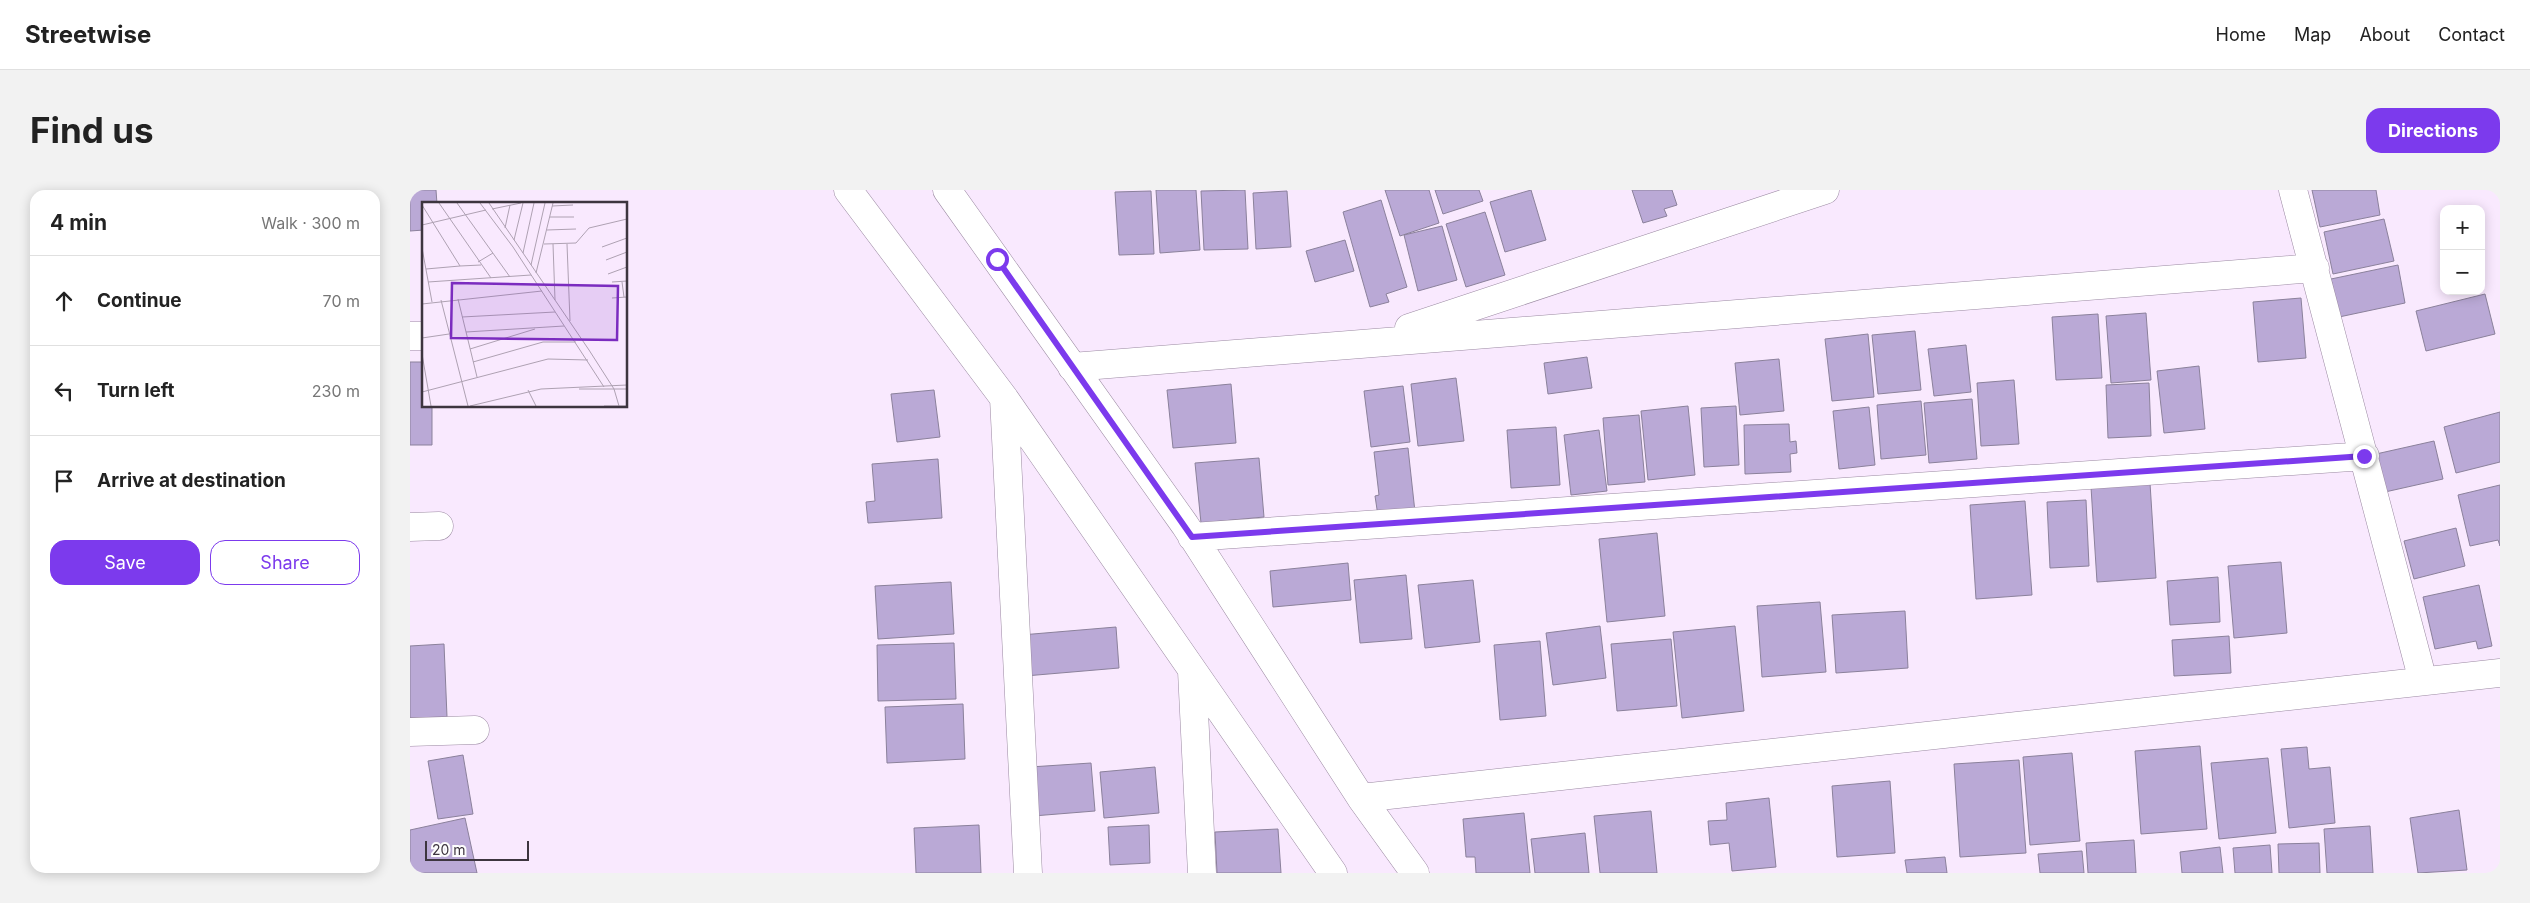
<!DOCTYPE html>
<meta charset="utf-8">
<style>
:root{--surface:#fff;--page:#f2f2f2;--text:#222;--muted:#767676;--line:#e0e0e0;--accent:#7c3aed}
body{margin:0;font-family:Inter,sans-serif;background:var(--page);color:var(--text)}
.controls{position:absolute;right:15px;top:15px;display:grid;overflow:hidden;border-radius:10px;box-shadow:0 2px 12px #0003}
.controls button{width:45px;height:45px;display:grid;place-items:center;padding:0;border:0;border-bottom:1px solid var(--line);background:var(--surface);color:var(--text);font:25px sans-serif}
.scale{position:absolute;left:15px;bottom:12px;width:104px;box-sizing:border-box;padding-left:5px;border:2px solid #3d353f;border-top:0;font-size:14px;line-height:18px;white-space:nowrap;color:#3d353f;-webkit-text-stroke:4px #fdfdfd;paint-order:stroke}
.stop{position:absolute;width:15px;height:15px;margin:-11px;border:4px solid #7c3aed;border-radius:50%;background:#fff}
.stop.end{background:#7c3aed;border-color:#fff;box-shadow:0 1px 5px #0008}
.list{margin:0;padding:0;list-style:none}
h2{display:flex;justify-content:space-between;align-items:center;height:65px;margin:0;padding:0 20px;font-size:21px}
h2 small{font-size:16px;font-weight:400;color:var(--muted)}
.list li{display:grid;grid-template-columns:32px 1fr auto;gap:15px;align-items:center;box-sizing:border-box;height:90px;padding:0 20px;border-top:1px solid var(--line)}
.list b{display:block;font-size:19px;white-space:nowrap}
.list em{font-size:16px;font-style:normal;color:var(--muted)}
.actions{display:flex;gap:10px;padding:15px 20px}
.actions a{flex:1;padding:11px 0;border:1px solid var(--accent);border-radius:15px;text-align:center;font-size:18px;color:var(--accent)}
.actions .main{background:var(--accent);color:#fff}
.icon{flex:none;width:28px;height:28px;fill:none;stroke:currentColor;stroke-width:2;stroke-linecap:round;stroke-linejoin:round}
.map{position:relative;flex:none;width:2090px;height:683px;overflow:hidden;border-radius:15px}
header{display:flex;align-items:center;gap:30px;box-sizing:border-box;height:70px;padding:0 25px;background:var(--surface);border-bottom:1px solid var(--line)}
header strong{font-size:24px}
nav{display:flex;gap:28px;margin-inline-start:auto;font-size:18px}
.intro{display:flex;align-items:center;justify-content:space-between;box-sizing:border-box;height:120px;padding:0 30px}
h1{margin:0;font-size:35px}
.button{padding:12px 22px;border-radius:15px;background:var(--accent);color:#fff;font-size:18px;font-weight:700}
main{display:flex;gap:30px;padding:0 30px}
aside{flex:1;background:var(--surface);border-radius:15px;box-shadow:0 2px 12px #0003}
.map>svg:first-child{display:block}
.building{fill:#baa9d6;stroke:#8b819b}
.lines{fill:none;stroke-linecap:round;stroke-linejoin:round}
.street-casing{stroke:#9b8aa2;stroke-width:29}
.street{stroke:#fff;stroke-width:28}
.route{stroke:#7c3aed;stroke-width:6}
.inset-road{fill:none;stroke:#aea1b2;stroke-width:1}
.view{fill:#7b2cbf;fill-opacity:0.15;stroke:#7b2cbf;stroke-width:2.5}
.inset-edge{fill:none;stroke:#3d353f;stroke-width:2.5}
</style>
<header>
<strong>Streetwise</strong>
<nav><a>Home</a><a>Map</a><a>About</a><a>Contact</a></nav>
</header>
<div class="intro"><h1>Find us</h1><a class="button">Directions</a></div>
<main>
<aside>
<h2>4 min<small>Walk · 300 m</small></h2>
<ul class="list">
<li><svg class="icon" aria-label="ahead" viewBox="0 0 24 24"><path d="M12 20V5M6 11l6-6 6 6"/></svg><div><b>Continue</b></div><em>70 m</em></li>
<li><svg class="icon" aria-label="left" viewBox="0 0 24 24"><path d="M17 20v-9H6M10 6l-5 5 5 5"/></svg><div><b>Turn left</b></div><em>230 m</em></li>
<li><svg class="icon" aria-label="arrive" viewBox="0 0 24 24"><path d="M6 21V4h12l-3 4 3 4H6"/></svg><div><b>Arrive at destination</b></div></li>
</ul>
<div class="actions"><a class="main">Save</a><a>Share</a></div>
</aside>
<div class="map">
<svg width="2090" height="683" viewBox="0 0 2090 683">
<rect width="100%" height="100%" fill="#f9e9fe"/>
<!-- building -->
<path class="building" d="M0 0H26L27 14H14V40L0 41Z
M746 0H786L790 60 750 63Z
M835 0 838 59 794 60 791 1Z
M975 0H1019L1029 33 990 46Z
M1025 0H1069L1073 11 1033 24Z
M1121 0 1136 50 1095 62 1080 12Z
M1222 0H1262L1267 15 1254 19 1257 26 1233 33Z
M1902 0H1966L1970 25 1910 37Z
M741 1 744 64 709 65 705 2Z
M877 1 881 57 846 59 843 3Z
M971 10 997 97 976 104 979 112 960 117 933 22Z
M1075 22 1095 85 1056 97 1036 34Z
M1974 29 1984 71 1923 84 1914 42Z
M1032 36 1047 90 1008 101 994 45Z
M935 50 944 81 905 92 896 61Z
M1988 75 1995 113 1929 127 1921 89Z
M2075 104 2085 144 2016 161 2006 121Z
M1891 108 1896 168 1848 172 1843 112Z
M1736 123 1741 190 1701 193 1696 126Z
M1688 124 1692 188 1646 190 1642 127Z
M1505 141 1511 200 1468 204 1462 145Z
M1458 144 1464 207 1422 211 1415 149Z
M1556 155 1561 202 1524 206 1518 159Z
M1177 167 1182 198 1138 204 1134 173Z
M1369 169 1374 221 1330 225 1325 173Z
M0 172H14V216H22V255H0Z
M1789 176 1795 239 1754 243 1747 181Z
M1046 188 1054 251 1008 256 1001 194Z
M1604 190 1609 254 1571 256 1567 193Z
M1739 193 1741 246 1698 248 1696 195Z
M821 194 826 253 763 258 757 200Z
M993 196 1000 252 961 257 954 201Z
M524 200 530 247 487 252 481 204Z
M1562 209 1567 269 1519 273 1514 213Z
M1511 211 1516 265 1471 269 1467 215Z
M1278 216 1285 285 1238 290 1231 221Z
M1326 216 1329 275 1294 277 1291 218Z
M1459 217 1465 275 1429 279 1423 221Z
M2090 222V272L2046 283 2034 237Z
M1229 225 1235 292 1198 295 1193 228Z
M1379 234 1380 252 1386 251 1387 263 1380 264 1381 282 1335 284 1334 235Z
M1146 237 1150 295 1101 298 1097 240Z
M1189 240 1197 301 1161 305 1154 245Z
M2024 251 2033 289 1975 302 1966 264Z
M998 258 1005 322 968 326 965 306 969 305 964 262Z
M849 268 854 327 791 333 785 273Z
M528 269 532 328 458 333 456 312 465 311 462 274Z
M1740 293 1746 388 1687 392 1681 297Z
M2090 295V356L2088 350 2060 356 2048 305Z
M1676 310 1679 376 1640 378 1637 312Z
M1615 311 1622 405 1566 409 1560 315Z
M2046 338 2055 376 2004 389 1994 351Z
M1247 343 1255 426 1197 432 1189 349Z
M1871 372 1877 443 1824 448 1818 376Z
M938 373 941 410 863 417 860 381Z
M996 385 1002 449 950 453 944 390Z
M1808 387 1810 432 1760 435 1757 391Z
M1063 390 1070 452 1015 458 1008 395Z
M541 392 544 444 468 449 465 396Z
M2069 395 2082 456 2068 459 2066 451 2025 459 2013 407Z
M1410 412 1416 482 1352 487 1347 416Z
M1495 421 1498 478 1426 483 1422 425Z
M1190 436 1196 488 1143 495 1136 443Z
M1325 436 1334 521 1272 528 1263 442Z
M706 437 709 478 615 486 611 445Z
M1819 446 1821 483 1764 486 1762 450Z
M1261 449 1267 516 1207 521 1201 454Z
M1130 451 1136 526 1090 530 1084 455Z
M544 453 546 509 468 511 467 455Z
M34 454 37 527 0 528V456Z
M553 514 555 569 477 573 475 517Z
M1790 556 1797 639 1731 644 1725 561Z
M1897 557 1899 579 1920 577 1925 633 1879 638 1871 559Z
M1662 563 1670 651 1620 655 1613 567Z
M53 565 63 624 28 629 18 571Z
M1858 568 1866 643 1809 649 1801 573Z
M1609 570 1616 663 1550 667 1544 574Z
M681 573 685 621 623 626 620 577Z
M745 577 749 623 694 628 690 582Z
M1480 591 1485 663 1427 667 1422 596Z
M1359 608 1366 677 1322 681 1319 653 1300 655 1298 631 1317 630 1316 613Z
M2049 620 2057 680 2008 683 2000 628Z
M1241 621 1247 683H1190L1184 626Z
M1114 623 1120 683H1066L1065 667H1056L1053 629Z
M55 628 67 683H0V640Z
M569 635 571 683H506L504 638Z
M739 635 740 673 700 675 698 637Z
M1960 636 1963 683H1917L1914 639Z
M868 639 871 683H807L805 642Z
M1175 643 1179 683H1125L1121 649Z
M1724 650 1726 683H1678L1676 653Z
M1909 653 1910 683H1869L1868 654Z
M1860 655 1862 683H1825L1823 658Z
M1810 657 1813 683H1772L1770 662Z
M1672 661 1674 683H1630L1628 664Z
M1535 667 1537 683H1497L1495 670Z"/>
<g class="lines">
<!-- street casing -->
<g class="street-casing">
<path id="street" d="M438 0 594 208 923 683
M537 0 775 335 951 608 1005 683
M1883 0 2013 491
M999 138 1415 0
M0 146H14
M662 177 1905 78
M594 208 618 683
M0 337 29 336
M782 347 1955 266
M782 481 792 683
M0 542 65 540
M951 608 2090 483"/>
</g>
<!-- street -->
<use href="#street" class="street"/>
</g>
<g class="lines">
<!-- route -->
<path class="route" d="M587 69 782 347 1954 266"/>
</g>
<!-- overview -->
<g transform="translate(12 12)">
<rect width="205" height="205" fill="#f9e9fe"/>
<path class="inset-road" d="M17 1 69 76M35 1 88 75M58 1 91 45 182 185M67 1 167 148 192 187 197 204M0 3 38 64 59 63M130 4 151 3M70 7 99 1M128 15H152M0 23 64 8M83 26 88 3M125 28 154 27M92 38 101 1M122 42 154 41 167 26 205 17M131 42 133 98M145 42 148 119M180 45 205 36M0 46 10 100M101 51 112 1M184 58 205 50M56 60 71 51M109 63 123 1M4 67 38 64M114 71 131 1M186 72 205 65M6 80 109 73M190 80 205 79M200 80 202 95M190 96 205 95M36 97 55 175M19 98 46 204M0 102 120 89M40 115 133 110M44 130 142 124M0 136 27 132M48 147 113 127M0 152 9 204M51 160 121 140H154M157 187H205M106 188 114 204M0 190 126 157 166 158M48 204 119 187 205 183M182 204H205"/>
<path class="view" d="M30 81 196 84 195 138 29 136Z"/>
<rect width="205" height="205" class="inset-edge"/>
</g>
</svg>
<div class="controls">
<button>+</button>
<button>−</button>
</div>
<div class="scale">20 m</div>
<div class="stop" style="left:587px;top:69px"></div>
<div class="stop end" style="left:1954px;top:266px"></div>
</div>
</main>
